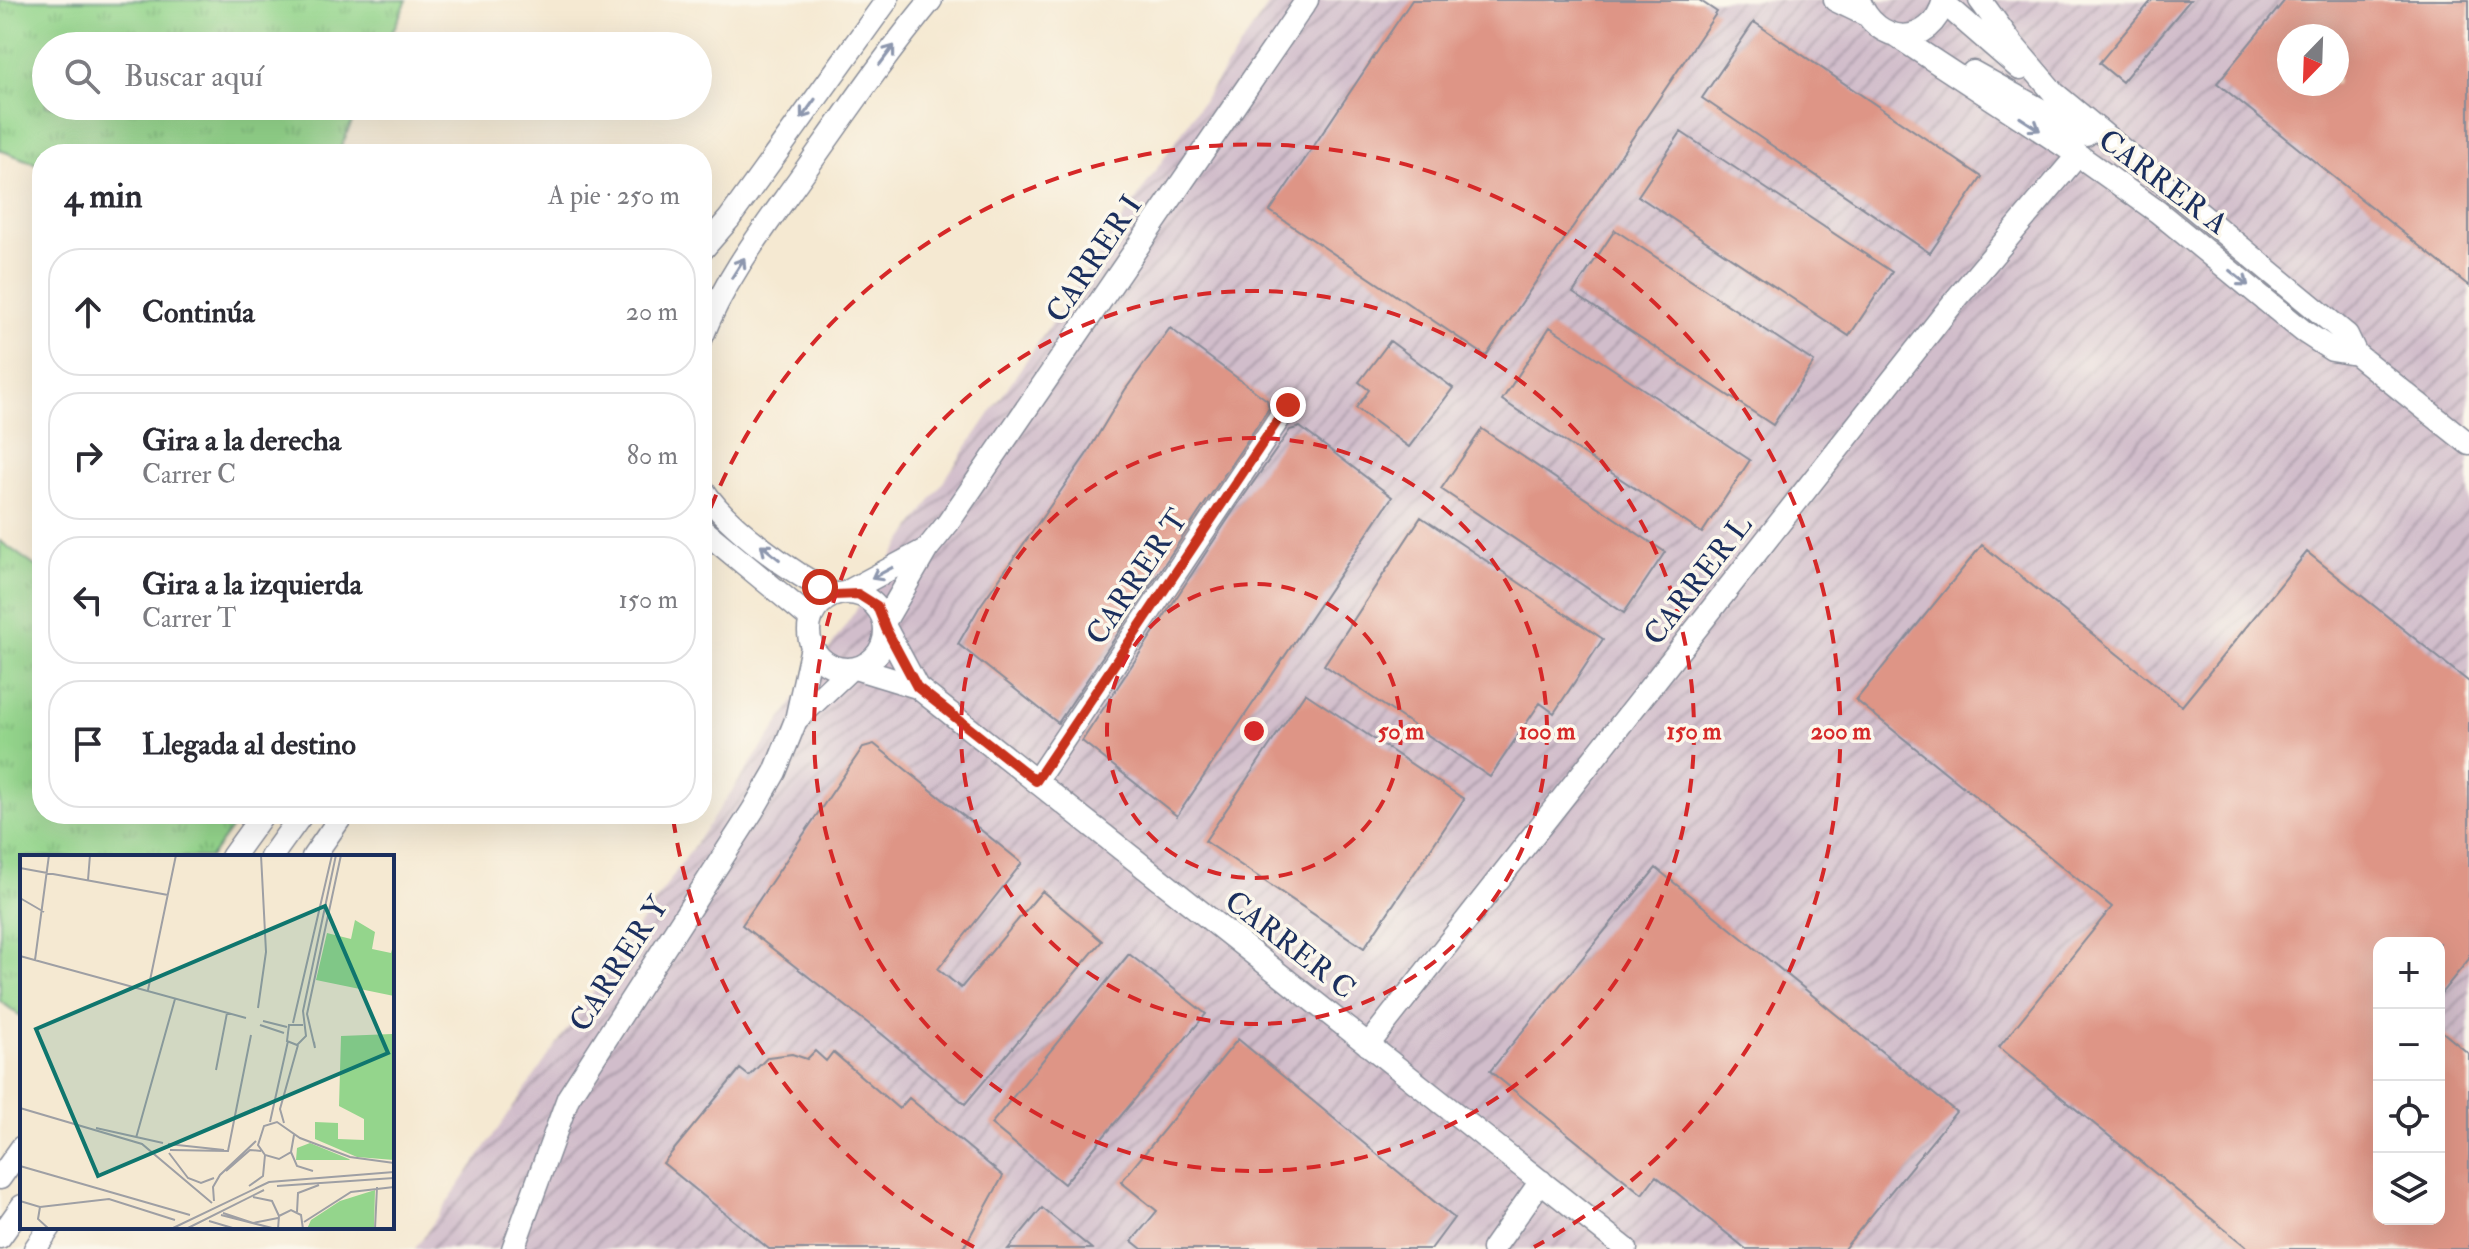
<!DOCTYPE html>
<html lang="es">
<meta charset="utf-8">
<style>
:root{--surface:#fff;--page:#f7f7f7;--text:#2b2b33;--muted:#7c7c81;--line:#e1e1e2}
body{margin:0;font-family:"IM FELL Double Pica",serif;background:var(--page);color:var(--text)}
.controls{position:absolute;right:24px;bottom:24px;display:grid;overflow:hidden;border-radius:16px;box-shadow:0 8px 32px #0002}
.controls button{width:72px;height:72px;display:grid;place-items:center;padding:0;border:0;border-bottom:2px solid var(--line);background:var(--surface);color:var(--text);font:40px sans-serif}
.compass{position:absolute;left:2277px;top:24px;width:72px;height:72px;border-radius:50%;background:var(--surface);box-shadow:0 8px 32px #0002;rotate:203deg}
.stop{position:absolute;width:24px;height:24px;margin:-18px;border:6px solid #c8321e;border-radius:50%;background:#fff}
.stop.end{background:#c8321e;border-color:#fff;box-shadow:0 2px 8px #0008}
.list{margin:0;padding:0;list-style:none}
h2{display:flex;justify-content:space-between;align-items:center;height:104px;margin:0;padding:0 32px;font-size:34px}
h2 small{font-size:26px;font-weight:400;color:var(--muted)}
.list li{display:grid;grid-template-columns:52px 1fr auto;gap:24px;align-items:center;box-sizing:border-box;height:128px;margin:0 16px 16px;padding:0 16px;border:2px solid var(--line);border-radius:32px}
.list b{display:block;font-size:30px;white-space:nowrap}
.list p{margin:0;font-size:26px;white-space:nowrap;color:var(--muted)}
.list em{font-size:26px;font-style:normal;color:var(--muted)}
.icon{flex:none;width:44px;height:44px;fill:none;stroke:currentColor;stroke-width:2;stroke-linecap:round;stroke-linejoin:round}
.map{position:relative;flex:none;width:2469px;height:1249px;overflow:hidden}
.search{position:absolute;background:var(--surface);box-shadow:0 8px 32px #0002;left:32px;top:32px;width:680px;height:88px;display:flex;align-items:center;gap:20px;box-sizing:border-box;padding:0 28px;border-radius:44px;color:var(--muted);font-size:30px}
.panel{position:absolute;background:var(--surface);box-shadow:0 8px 32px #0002;left:32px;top:144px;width:680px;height:680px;border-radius:32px}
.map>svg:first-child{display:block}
.industrial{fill:url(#industrial-furrows);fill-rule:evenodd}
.grass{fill:url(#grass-tufts);stroke:#588275;stroke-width:2}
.building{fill:#de9586;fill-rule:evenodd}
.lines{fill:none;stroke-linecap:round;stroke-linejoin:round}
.minor-casing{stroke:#888c98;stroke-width:25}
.minor{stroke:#fff;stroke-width:22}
.oneway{stroke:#8d97ae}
.route{stroke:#c8321e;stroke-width:10}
.ring{fill:none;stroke:#d62828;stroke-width:4;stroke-dasharray:14 10}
.labels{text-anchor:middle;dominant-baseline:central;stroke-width:7;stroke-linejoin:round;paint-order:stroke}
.street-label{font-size:30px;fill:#1b2f5e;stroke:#fbf7ec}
.inset-road{fill:none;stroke:#9e9fa4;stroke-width:2}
.view{fill:#0f766e;fill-opacity:0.15;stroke:#0f766e;stroke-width:4}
.inset-edge{fill:none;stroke:#1b2f5e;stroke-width:4}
.centre{fill:#d62828;stroke:#fbf7ec;stroke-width:4}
.ring-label{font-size:24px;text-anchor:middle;font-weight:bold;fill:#d62828;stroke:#fbf7ec;stroke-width:7;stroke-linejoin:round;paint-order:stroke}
</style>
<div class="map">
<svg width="2469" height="1249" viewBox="0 0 2469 1249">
<defs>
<pattern id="industrial-furrows" width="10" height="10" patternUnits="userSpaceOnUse" patternTransform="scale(2)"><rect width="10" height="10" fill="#d1bdcb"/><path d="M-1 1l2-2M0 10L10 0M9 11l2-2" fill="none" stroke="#a99aa8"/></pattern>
<pattern id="grass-tufts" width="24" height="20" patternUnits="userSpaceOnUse" patternTransform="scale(2)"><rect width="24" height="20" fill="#94d58c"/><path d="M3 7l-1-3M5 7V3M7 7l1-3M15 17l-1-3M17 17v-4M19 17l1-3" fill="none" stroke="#7fb77b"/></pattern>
</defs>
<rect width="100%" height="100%" fill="#fbf7ec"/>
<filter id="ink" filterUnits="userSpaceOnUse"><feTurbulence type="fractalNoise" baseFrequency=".0125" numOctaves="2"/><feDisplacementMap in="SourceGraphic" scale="16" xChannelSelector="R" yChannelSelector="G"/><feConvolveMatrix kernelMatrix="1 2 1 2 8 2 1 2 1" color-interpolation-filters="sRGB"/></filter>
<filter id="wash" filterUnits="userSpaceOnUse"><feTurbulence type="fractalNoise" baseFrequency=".006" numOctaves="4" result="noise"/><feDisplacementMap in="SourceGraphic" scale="32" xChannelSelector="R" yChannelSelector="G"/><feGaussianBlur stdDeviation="1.8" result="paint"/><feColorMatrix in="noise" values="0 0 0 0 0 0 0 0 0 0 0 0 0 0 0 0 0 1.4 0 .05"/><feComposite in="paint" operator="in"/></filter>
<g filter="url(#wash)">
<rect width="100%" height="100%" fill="#f5e9d2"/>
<!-- industrial -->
<path class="industrial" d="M1272 0H2469V1249H415L772 733ZM2289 36H2337V84H2289ZM2379 943H2439V1219H2379Z"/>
<!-- grass -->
<path class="grass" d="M0 0H407L386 46H46V106H359L338 154H42V166L0 150Z
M0 541 42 571V814H242L210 857H22V1017L0 1001Z"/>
<g id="blocks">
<!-- building -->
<path class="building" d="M1412 0H1699L1717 12 1486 356 1270 211Z
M2152 0H2190L2122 82 2099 63Z
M2285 0H2469V286L2217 83ZM2289 36H2337V84H2289Z
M1754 22 1982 177 1930 253 1702 98Z
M1681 132 1892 272 1849 336 1638 196Z
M1615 230 1814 362 1773 425 1573 293Z
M1550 327 1750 460 1702 533 1502 400Z
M1170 328 1267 400 1269 408 1058 723 958 644 980 606 1086 455 1125 390Z
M1390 341 1453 388 1409 447 1356 408 1369 390 1359 382Z
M1300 427 1392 497 1177 816 1082 741 1234 510 1290 430Z
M1482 429 1665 552 1624 613 1441 489Z
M1421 517 1603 639 1554 713 1540 703 1490 777 1324 665Z
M1982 545 2182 706 2307 552 2469 682V959L2439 996V943H2379V1219H2439V1029L2469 1054V1249H2249L1999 1047 2112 907 1856 700Z
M1305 693 1464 799 1364 948 1205 841Z
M874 744 1022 863 938 969 961 988 1042 891 1102 941 965 1104 883 1035 742 925 863 747Z
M1656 868 1956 1112 1844 1249H1746L1656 1176 1642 1194 1490 1071Z
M1129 954 1206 1014 1064 1184 991 1124Z
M1238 1039 1454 1218 1431 1249H1142L1132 1241 1157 1211 1121 1182Z
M815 1051 826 1061 833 1052 899 1109 909 1098 1003 1176 963 1249H769L663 1163 740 1069 749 1076 768 1057 792 1054 807 1059Z
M1042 1208 1092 1249H1008Z"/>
</g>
</g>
<g filter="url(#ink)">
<use href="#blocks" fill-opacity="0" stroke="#888c98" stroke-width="2"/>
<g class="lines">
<!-- minor casing -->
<g class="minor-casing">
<path id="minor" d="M1835 0 1864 14
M1859 0C1876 46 1931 49 1944 0
M1980 0 2013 45 2054 93 2347 335 2356 354 2469 444
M1944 3 2020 69
M1895 35 2078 155 2158 212 2303 331 2332 350 2356 354
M1973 72 2086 135
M702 250 729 219 887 0
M702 337C724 280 762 231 797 182 841 120 883 58 931 0
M702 488C725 526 795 575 835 595
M702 529 811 619
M927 549 948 523 1307 0
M809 631a38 38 0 1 1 76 0a38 38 0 1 1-76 0Z
M845 593 927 549 885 621
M812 647 796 720 849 670
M858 669 917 687 886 629
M917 687 1626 1249
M1036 781 1288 405
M232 857 263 814
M271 857 302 814
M313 857 343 814
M1368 1045 1957 298 2078 155
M0 1178 22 1147
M0 1237 22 1206
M35 1249 50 1227
M513 1249 568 1098 753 810 775 772 796 720
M1493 1249 1541 1181"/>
</g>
<!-- minor -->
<use href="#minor" class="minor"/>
</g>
<!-- one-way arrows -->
<defs><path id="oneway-shaft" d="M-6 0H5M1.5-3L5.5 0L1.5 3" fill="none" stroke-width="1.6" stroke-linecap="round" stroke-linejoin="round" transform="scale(2)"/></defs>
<g class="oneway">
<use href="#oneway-shaft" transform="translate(887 55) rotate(-53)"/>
<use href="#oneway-shaft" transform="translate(808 109) rotate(126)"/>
<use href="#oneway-shaft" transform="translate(2030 124) rotate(33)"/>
<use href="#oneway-shaft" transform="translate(738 268) rotate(-58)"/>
<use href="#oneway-shaft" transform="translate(2239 278) rotate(39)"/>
<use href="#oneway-shaft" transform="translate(770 552) rotate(-141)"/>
<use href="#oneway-shaft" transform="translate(882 573) rotate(152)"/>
</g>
</g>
<g class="lines" filter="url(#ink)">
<!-- route -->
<path class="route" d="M820 587 835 595 858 594 877 606 886 629 917 687 1036 781 1288 405"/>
</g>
<!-- distance rings -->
<g class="ring">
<circle cx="1254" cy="731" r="147"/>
<circle cx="1254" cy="731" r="293"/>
<circle cx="1254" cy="731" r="440"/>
<path d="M974 1247A587 587 0 0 1 673 818M702 530A587 587 0 1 1 1534 1247"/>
</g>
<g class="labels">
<!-- street labels -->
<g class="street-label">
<text transform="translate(2163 182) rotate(37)">CARRER A</text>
<text transform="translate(1094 259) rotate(-56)">CARRER I</text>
<text transform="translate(1137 577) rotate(-56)">CARRER T</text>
<text transform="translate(1698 580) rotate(-52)">CARRER L</text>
<text transform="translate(1290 945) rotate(38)">CARRER C</text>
<text transform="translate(619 964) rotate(-57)">CARRER Y</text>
</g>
</g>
<!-- overview -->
<g transform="translate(20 855)">
<rect width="374" height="374" fill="#f5e9d2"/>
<path d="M335 65 355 77 352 94 371 98 374 87V141L296 125 307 78 331 84ZM374 169V305L337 302 295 284V267L318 268V284L344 285V264L319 251 321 181 372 179ZM290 288 329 304 330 305H276L277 293ZM355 335 354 374H287L291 365 320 346Z" fill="#94d58c"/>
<path class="inset-road" d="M0 13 148 40M68 25 70 0M0 43 24 57M0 101 226 163M15 105 29 0M128 135 156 0M238 153 246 97 241 0M243 166 267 172M273 168 312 0M240 170 264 178M283 170H269L267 186 277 190 286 181 283 156 316 0M294 187 295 193 287 159 321 0M196 215 207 158M0 253 122 289 192 348M250 267 268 186M264 268 260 254 278 190M76 273 143 288M274 280 271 297 259 304 245 300 238 290 244 271 257 267 280 283 330 302 374 308M116 283 155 144M148 289 204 295M150 295 208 296 231 180M271 297 277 311 293 316M149 298 168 323 181 328 194 323M0 311 170 360M206 316 230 295 241 296M229 331 243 321 245 300M257 331 374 323M233 342 252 346 259 361M0 346 20 352 89 344 155 365M194 346 193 332 200 320 236 286M20 352 18 364 29 374M277 357 278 338 299 330M203 358 233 368 258 363M201 360 256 374M189 366 216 374M284 367 331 337 374 332M151 374 249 327 374 317M166 374 244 335M258 374 259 361 271 355 281 360 283 374M355 374 357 332"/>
<path class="view" d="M305 51 368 198 78 321 16 174Z"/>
<rect width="374" height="374" class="inset-edge"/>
</g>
<circle cx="1254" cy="731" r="12" class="centre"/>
<g class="ring-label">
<text x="1401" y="739">50 m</text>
<text x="1547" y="739">100 m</text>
<text x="1694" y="739">150 m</text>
<text x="1841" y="739">200 m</text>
</g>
</svg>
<div class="controls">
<button>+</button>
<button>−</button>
<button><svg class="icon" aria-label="locate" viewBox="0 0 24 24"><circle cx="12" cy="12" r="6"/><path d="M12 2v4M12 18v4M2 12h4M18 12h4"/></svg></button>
<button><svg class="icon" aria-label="layers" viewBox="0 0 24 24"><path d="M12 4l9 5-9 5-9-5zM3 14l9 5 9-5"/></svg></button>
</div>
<svg class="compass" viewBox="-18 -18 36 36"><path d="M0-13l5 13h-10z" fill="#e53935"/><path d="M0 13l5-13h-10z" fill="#7c7c81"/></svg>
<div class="stop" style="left:820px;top:587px"></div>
<div class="stop end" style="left:1288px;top:405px"></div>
<div class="search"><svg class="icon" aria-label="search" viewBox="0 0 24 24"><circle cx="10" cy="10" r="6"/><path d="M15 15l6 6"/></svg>Buscar aquí</div>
<section class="panel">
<h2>4 min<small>A pie · 250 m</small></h2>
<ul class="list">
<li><svg class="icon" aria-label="ahead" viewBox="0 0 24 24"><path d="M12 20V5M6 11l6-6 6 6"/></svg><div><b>Continúa</b></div><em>20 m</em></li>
<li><svg class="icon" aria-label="right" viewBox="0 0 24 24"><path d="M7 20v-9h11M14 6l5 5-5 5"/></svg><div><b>Gira a la derecha</b><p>Carrer C</p></div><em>80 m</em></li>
<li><svg class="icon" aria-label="left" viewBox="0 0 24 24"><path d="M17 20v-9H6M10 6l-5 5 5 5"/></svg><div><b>Gira a la izquierda</b><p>Carrer T</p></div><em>150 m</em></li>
<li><svg class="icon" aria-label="arrive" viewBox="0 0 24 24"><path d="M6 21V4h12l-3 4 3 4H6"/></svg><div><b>Llegada al destino</b></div></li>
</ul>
</section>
</div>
